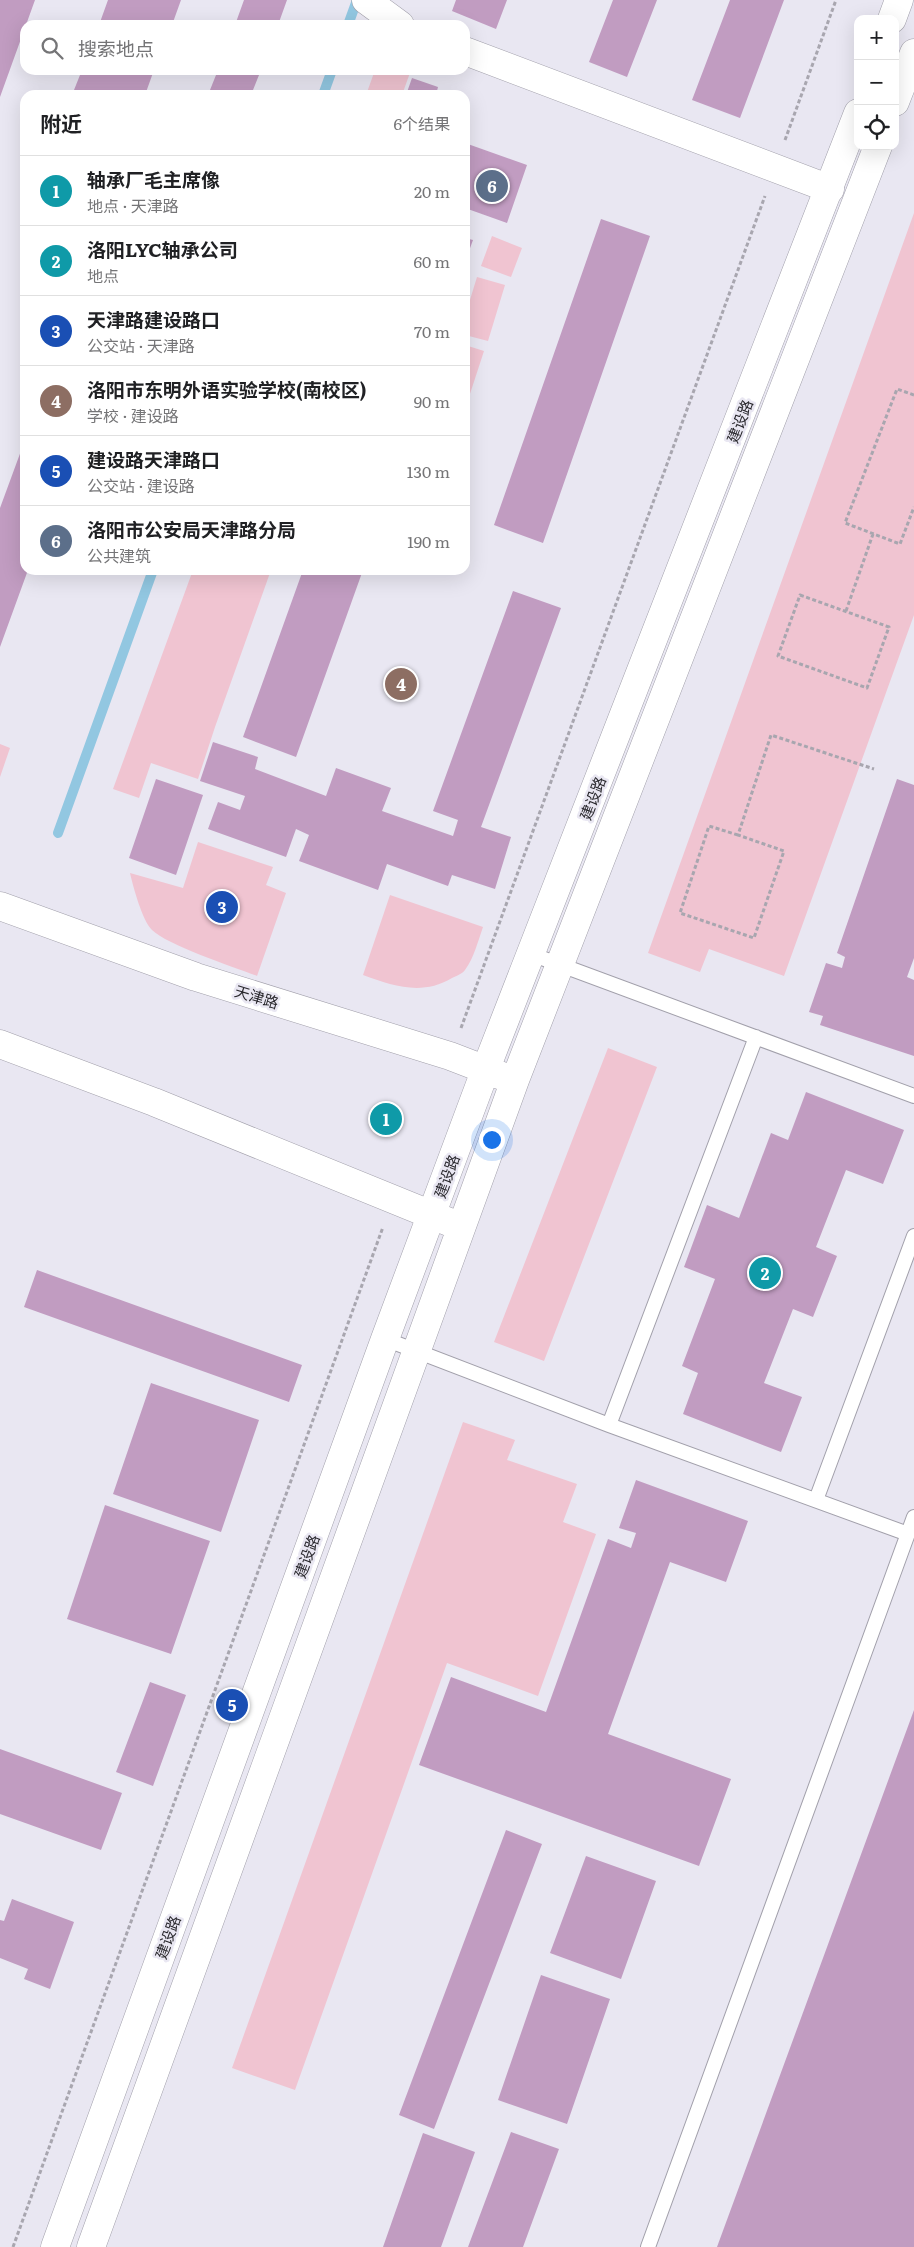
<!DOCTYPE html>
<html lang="zh">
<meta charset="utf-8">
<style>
:root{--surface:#fff;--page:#f6f6f6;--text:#202124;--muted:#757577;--line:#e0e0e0;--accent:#0f766e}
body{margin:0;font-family:Literata,"Noto Sans SC",serif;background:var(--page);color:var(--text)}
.controls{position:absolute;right:15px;top:15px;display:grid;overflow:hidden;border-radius:10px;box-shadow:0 5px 20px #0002}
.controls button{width:45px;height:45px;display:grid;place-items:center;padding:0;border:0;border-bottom:1px solid var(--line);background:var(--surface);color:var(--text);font:25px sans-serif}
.you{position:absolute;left:491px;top:1139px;width:18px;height:18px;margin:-12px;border:4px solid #fff;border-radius:50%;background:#1a73e8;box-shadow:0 0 0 8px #1a73e833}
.badge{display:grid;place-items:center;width:32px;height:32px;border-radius:50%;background:var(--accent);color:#fff;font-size:16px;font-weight:700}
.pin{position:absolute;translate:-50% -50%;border:2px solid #fff;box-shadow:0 1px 5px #0006}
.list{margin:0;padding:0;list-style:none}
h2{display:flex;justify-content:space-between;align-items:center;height:65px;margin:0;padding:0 20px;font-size:21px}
h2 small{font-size:16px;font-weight:400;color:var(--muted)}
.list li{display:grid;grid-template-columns:32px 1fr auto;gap:15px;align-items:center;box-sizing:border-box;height:70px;padding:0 20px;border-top:1px solid var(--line)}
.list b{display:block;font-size:19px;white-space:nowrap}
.list p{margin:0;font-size:16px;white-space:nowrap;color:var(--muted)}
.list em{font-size:16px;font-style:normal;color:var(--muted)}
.icon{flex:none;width:28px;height:28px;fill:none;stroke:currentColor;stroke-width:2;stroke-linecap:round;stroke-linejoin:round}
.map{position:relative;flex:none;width:914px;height:2247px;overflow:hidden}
.search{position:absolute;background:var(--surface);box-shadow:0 5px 20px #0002;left:20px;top:20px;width:450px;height:55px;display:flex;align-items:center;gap:12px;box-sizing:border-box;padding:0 18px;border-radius:15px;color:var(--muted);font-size:19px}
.panel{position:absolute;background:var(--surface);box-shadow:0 5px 20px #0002;left:20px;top:90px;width:450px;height:485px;border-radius:15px}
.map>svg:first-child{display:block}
.green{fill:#f0c4d1}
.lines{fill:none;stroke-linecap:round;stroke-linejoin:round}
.stream{stroke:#92c7e1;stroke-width:10}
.building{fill:#c19cc1}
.lane-casing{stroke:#a2a0ab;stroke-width:16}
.street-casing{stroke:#a2a0ab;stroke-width:29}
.secondary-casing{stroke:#a2a0ab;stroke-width:29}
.path{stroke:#a8a6af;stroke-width:3;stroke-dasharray:4 2.5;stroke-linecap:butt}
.lane{stroke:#fff;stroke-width:14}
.street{stroke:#fff;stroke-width:28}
.secondary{stroke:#fff;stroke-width:28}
.labels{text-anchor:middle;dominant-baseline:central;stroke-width:5;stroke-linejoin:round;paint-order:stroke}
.street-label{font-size:15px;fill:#29282d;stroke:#e9e7f2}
</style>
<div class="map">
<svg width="914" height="2247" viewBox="0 0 914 2247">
<rect width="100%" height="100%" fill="#e9e7f2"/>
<!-- green -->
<path class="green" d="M375 70H411L402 95H366Z
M914 213V615L784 976 709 949 700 972 648 953Z
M492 236 522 248 511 277 481 266Z
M477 277 505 285 488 341 465 335V316Z
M465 345 484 351 467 403H465Z
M193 570H271L215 727 198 779 151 763 139 798 113 789Z
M0 744 10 748 0 777Z
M198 842 273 867 266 885 286 893 257 976C234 967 167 945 152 930 142 920 133 886 130 873L183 888Z
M390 895 483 927C478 941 474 958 465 970 462 974 456 976 452 978 422 996 393 986 363 975Z
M608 1048 657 1067 544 1361 494 1342Z
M463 1422 515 1440 507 1460 577 1484 563 1522 596 1534 538 1696 447 1663 295 2090 232 2068Z"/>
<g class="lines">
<!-- stream -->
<path class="stream" d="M348 25 357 0
M323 95 332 70
M58 833 153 570"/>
</g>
<!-- building -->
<path class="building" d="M0 0H35L0 97Z
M108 0H181L172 25H99Z
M244 0H287L278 25H235Z
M456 0H507L496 29 452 11Z
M613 0H657L627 77 589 62Z
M730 0H784L740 118 692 100Z
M82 70H154L145 95H72Z
M218 70H261L251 95H208Z
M412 78 438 87 436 95H406Z
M465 143 527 165 507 223 465 208Z
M601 219 650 236 543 543 494 525Z
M465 238 473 240 465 262Z
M25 440V570H28L0 647V508Z
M303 570H363L296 757 243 737Z
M513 591 561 608 481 827 511 837 495 889 452 875 448 886 387 864 378 890 299 861 309 835 296 829 286 857 208 829 218 802 240 810 245 796 200 781 213 742 258 757 255 769 326 796 336 768 391 788 382 811 453 836 458 820 433 811Z
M156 779 203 795 176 875 129 858Z
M897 779 914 785V958L907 977 914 980V1056L820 1025 823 1016 809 1012 826 963 842 968 845 957 837 953Z
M806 1092 904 1130 883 1184 846 1170 816 1247 837 1256 813 1317 793 1309 764 1383 802 1397 781 1452 683 1414 698 1373 682 1366 715 1279 684 1267 707 1205 739 1218 771 1133 788 1140Z
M37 1270 302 1365 289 1402 24 1307Z
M151 1383 259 1420 221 1532 113 1494Z
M636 1480 748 1521 726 1582 670 1562 608 1734 731 1779 699 1866 419 1765 451 1677 546 1712 608 1539 631 1548 636 1533 619 1528Z
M105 1505 210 1541 171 1654 67 1619Z
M150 1682 186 1695 153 1786 116 1772Z
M914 1710V2247H717Z
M0 1749 122 1793 101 1850 0 1814Z
M506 1830 542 1844 434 2129 399 2115Z
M586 1856 656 1881 621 1979 550 1953Z
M12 1899 74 1922 50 1989 24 1979 28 1969 0 1958V1920L4 1921Z
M541 1975 610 1999 567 2124 498 2100Z
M511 2132 559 2149 523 2247H468Z
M423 2133 475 2152 441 2247H383Z"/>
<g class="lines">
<!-- lane casing -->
<g class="lane-casing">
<path id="lane" d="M531 954 914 1096
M385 1339 609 1425 908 1534
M609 1425 756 1037
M816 1500 914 1236
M648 2247 914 1517"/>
</g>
<!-- street casing -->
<g class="street-casing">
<path id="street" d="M366 0 400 25
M465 51 830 189"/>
</g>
<!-- secondary casing -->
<g class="secondary-casing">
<path id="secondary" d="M892 19 899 0
M895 102 914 53
M0 906 196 977 450 1056 502 1076
M0 1044 154 1102 449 1222
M55 2247 385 1339 485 1071 858 113
M91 2247 515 1080 878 146"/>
</g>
<!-- path -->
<path class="path" d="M785 140 836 0
M914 395 897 389 845 523 900 544 914 507
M800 595 889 627 867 688 778 656Z
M846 611 873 534
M738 835 709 826 680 913 754 938 784 851 738 835 771 735 874 769
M461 1028 765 196
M13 2247 383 1227"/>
<!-- lane -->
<use href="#lane" class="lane"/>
<!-- street -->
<use href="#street" class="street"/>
<!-- secondary -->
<use href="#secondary" class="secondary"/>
</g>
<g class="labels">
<!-- street labels -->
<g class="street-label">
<text transform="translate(739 421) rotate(-69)">建设路</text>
<text transform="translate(592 798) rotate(-69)">建设路</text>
<text transform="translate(257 996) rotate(17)">天津路</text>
<text transform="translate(446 1176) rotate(-70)">建设路</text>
<text transform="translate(306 1556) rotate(-70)">建设路</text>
<text transform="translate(167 1937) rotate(-70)">建设路</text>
</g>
</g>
</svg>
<div class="controls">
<button>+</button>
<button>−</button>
<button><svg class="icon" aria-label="locate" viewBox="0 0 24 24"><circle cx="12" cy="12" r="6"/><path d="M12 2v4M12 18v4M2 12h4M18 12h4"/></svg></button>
</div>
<div class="you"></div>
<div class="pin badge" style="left:386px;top:1119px;background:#0f9aa8">1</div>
<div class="pin badge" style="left:765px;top:1273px;background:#0f9aa8">2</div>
<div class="pin badge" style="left:222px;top:907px;background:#1a4fb4">3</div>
<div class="pin badge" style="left:401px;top:684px;background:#8d6e63">4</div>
<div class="pin badge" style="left:232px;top:1705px;background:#1a4fb4">5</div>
<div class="pin badge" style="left:492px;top:186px;background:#5c6f8a">6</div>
<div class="search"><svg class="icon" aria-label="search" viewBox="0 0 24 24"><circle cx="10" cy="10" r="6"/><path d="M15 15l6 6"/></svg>搜索地点</div>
<section class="panel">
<h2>附近<small>6个结果</small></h2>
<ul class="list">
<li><span class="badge" style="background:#0f9aa8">1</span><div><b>轴承厂毛主席像</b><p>地点 · 天津路</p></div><em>20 m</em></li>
<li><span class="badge" style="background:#0f9aa8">2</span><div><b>洛阳LYC轴承公司</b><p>地点</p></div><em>60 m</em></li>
<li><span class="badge" style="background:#1a4fb4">3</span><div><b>天津路建设路口</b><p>公交站 · 天津路</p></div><em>70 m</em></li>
<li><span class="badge" style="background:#8d6e63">4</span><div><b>洛阳市东明外语实验学校(南校区)</b><p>学校 · 建设路</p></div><em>90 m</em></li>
<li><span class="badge" style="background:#1a4fb4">5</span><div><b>建设路天津路口</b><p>公交站 · 建设路</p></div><em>130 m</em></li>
<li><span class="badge" style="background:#5c6f8a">6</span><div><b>洛阳市公安局天津路分局</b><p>公共建筑</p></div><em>190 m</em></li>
</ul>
</section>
</div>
